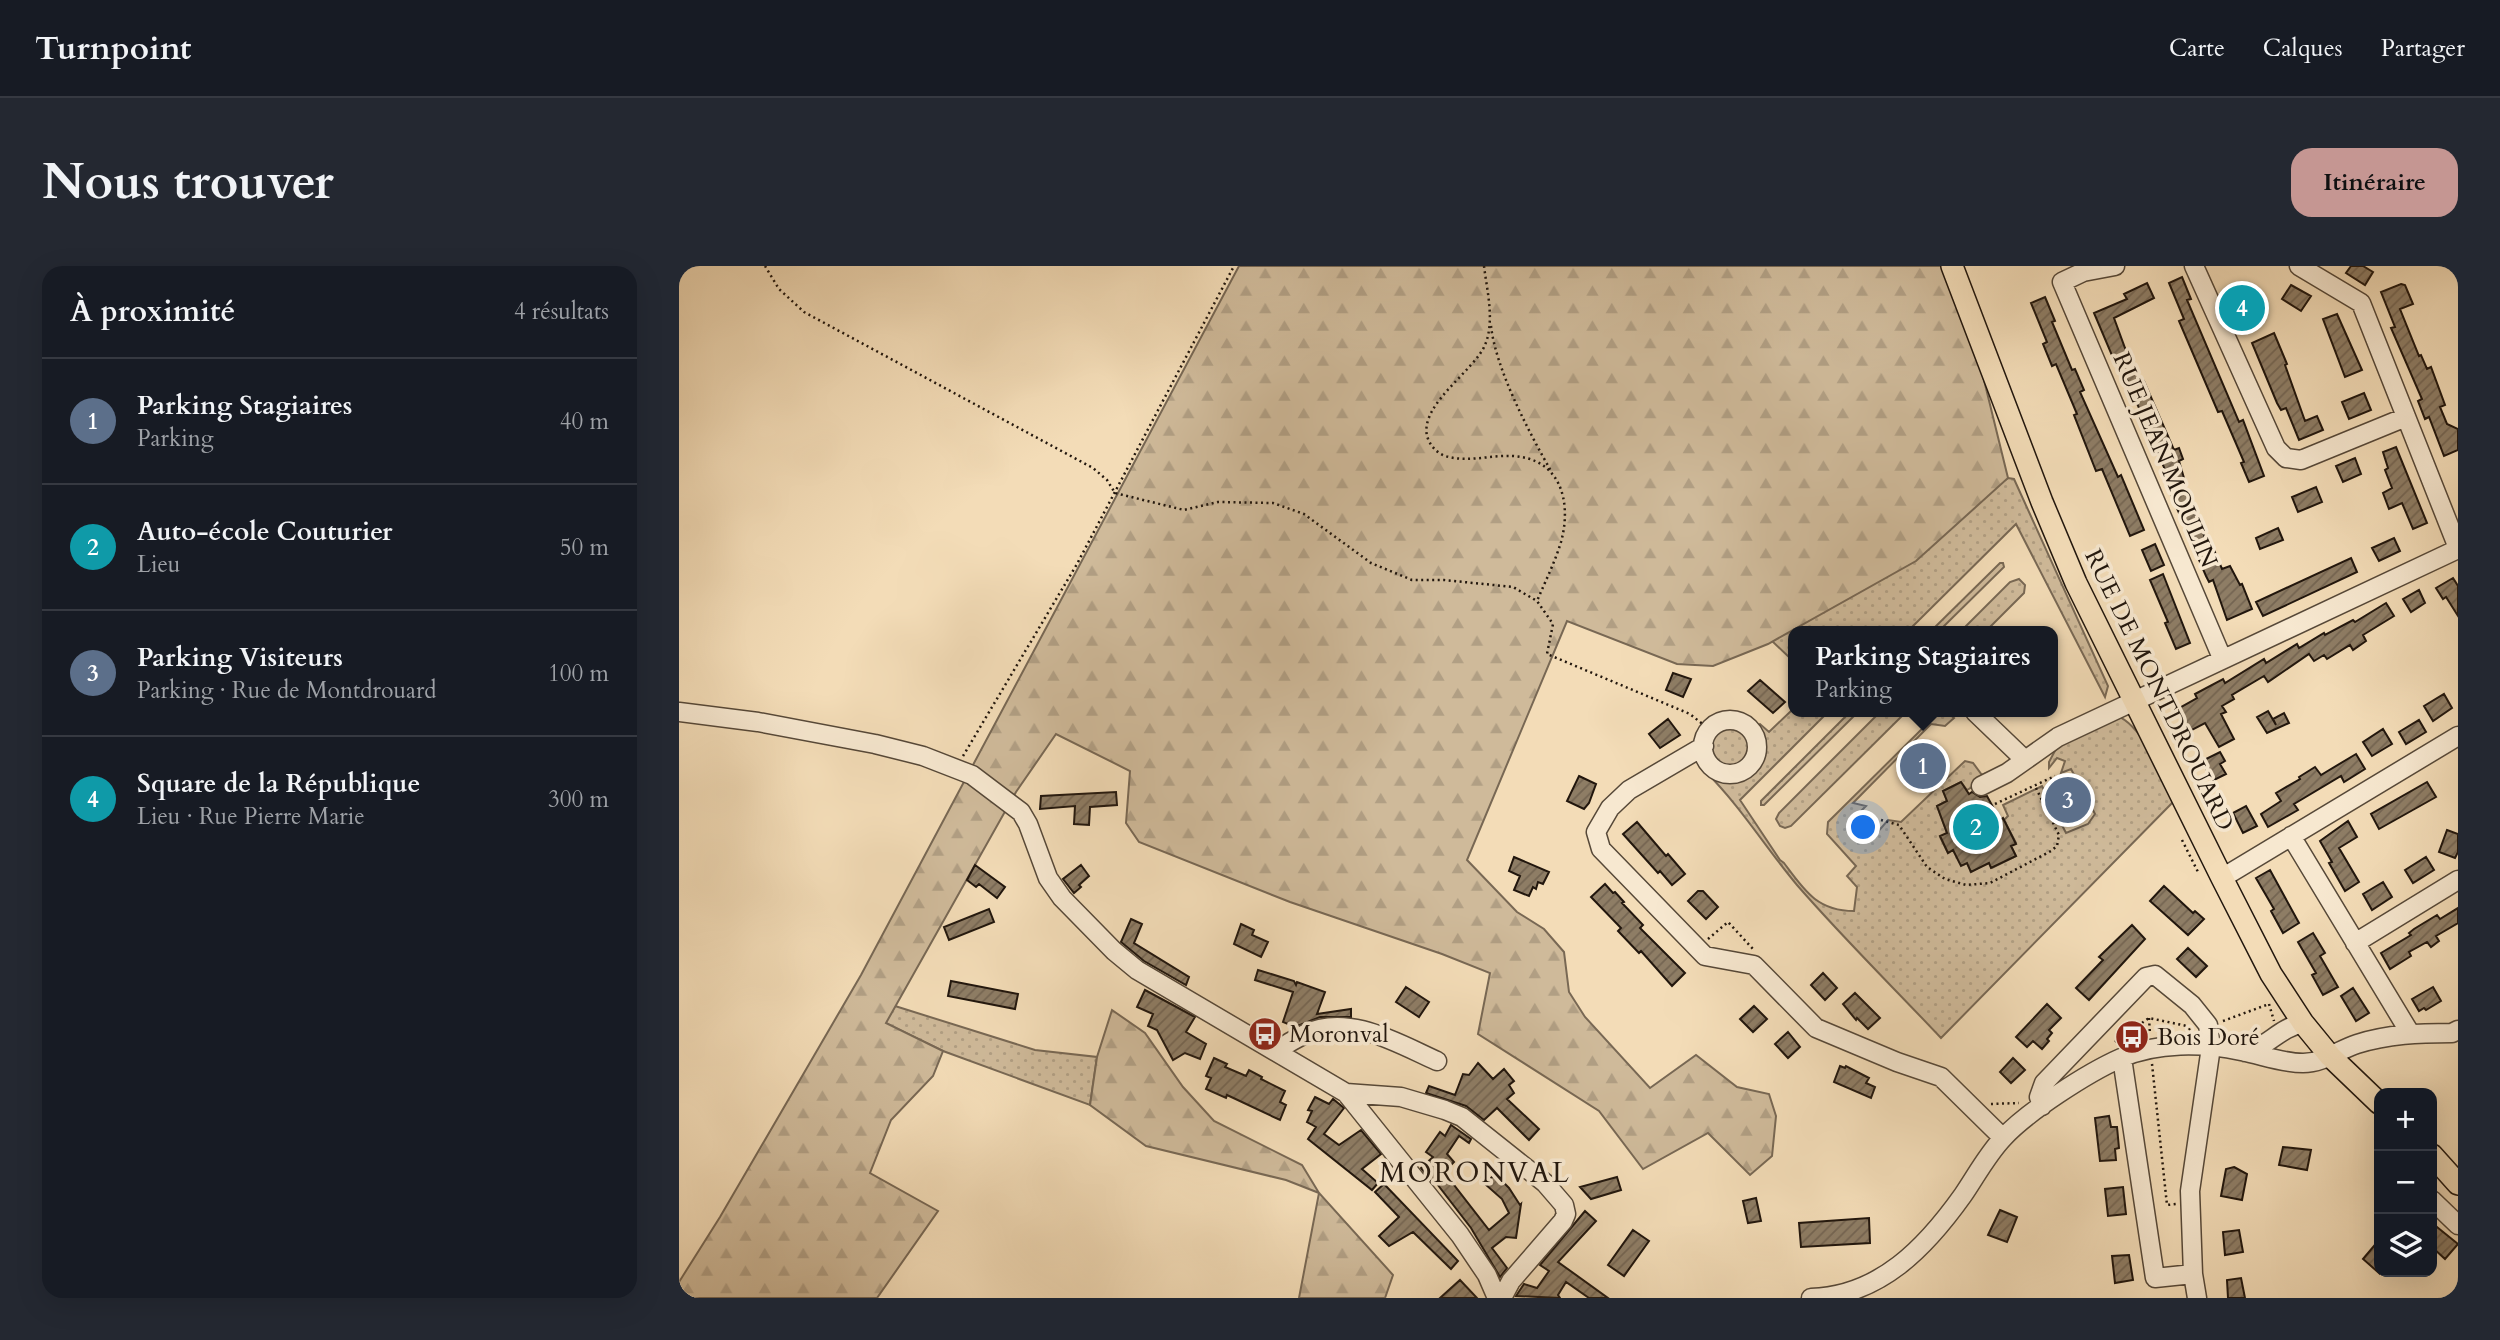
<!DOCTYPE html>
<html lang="fr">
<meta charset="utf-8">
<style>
:root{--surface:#171b24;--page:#242831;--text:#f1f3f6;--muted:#9ea1a6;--line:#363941;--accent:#c59692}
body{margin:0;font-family:Cardo,serif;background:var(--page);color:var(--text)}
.controls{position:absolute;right:21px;bottom:21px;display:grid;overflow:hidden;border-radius:14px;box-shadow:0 7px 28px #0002}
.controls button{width:63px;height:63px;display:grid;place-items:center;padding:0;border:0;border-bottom:2px solid var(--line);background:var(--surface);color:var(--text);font:35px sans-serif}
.you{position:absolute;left:1185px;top:562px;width:24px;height:24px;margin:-18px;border:5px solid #fff;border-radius:50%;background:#1a73e8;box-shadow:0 0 0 10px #1a73e833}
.badge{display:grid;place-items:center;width:46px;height:46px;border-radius:50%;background:var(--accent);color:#fff;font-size:23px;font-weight:700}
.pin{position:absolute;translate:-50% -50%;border:4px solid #fff;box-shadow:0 2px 7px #0006}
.popup{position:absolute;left:1109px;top:360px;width:270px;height:91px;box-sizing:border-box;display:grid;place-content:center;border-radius:14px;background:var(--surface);filter:drop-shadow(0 2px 5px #0005);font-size:23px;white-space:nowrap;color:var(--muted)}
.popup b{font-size:26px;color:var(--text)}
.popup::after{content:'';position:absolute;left:50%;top:100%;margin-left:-14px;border:14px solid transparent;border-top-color:var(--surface)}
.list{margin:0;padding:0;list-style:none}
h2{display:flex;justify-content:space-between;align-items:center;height:91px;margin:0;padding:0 28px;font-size:30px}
h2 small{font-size:23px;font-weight:400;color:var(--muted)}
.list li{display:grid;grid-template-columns:46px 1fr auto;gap:21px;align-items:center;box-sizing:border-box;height:126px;padding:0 28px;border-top:2px solid var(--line)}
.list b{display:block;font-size:26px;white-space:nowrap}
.list p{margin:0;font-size:23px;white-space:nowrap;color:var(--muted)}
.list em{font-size:23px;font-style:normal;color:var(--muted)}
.icon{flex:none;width:38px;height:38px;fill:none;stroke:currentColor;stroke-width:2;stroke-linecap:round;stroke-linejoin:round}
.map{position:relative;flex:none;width:1779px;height:1032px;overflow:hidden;border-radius:21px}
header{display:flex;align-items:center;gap:42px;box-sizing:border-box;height:98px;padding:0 35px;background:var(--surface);border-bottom:2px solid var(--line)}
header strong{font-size:33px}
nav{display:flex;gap:38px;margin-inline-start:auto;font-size:24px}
.intro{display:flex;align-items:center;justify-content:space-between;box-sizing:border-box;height:168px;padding:0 42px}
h1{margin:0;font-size:49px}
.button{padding:18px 32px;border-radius:21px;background:var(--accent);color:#111;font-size:24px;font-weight:700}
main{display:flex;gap:42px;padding:0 42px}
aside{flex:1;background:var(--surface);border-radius:21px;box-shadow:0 7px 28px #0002}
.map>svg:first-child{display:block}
.grass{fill:url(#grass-dots);stroke:#786854;stroke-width:2}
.forest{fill:url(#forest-firs);stroke:#786854;stroke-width:2}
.building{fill:url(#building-hatch);stroke:#21160d;stroke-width:2}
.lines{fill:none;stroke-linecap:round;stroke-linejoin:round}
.minor-casing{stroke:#564838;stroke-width:21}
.major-casing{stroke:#21160d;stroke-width:24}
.path{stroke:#21160d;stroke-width:2.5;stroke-dasharray:2 3.5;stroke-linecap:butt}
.minor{stroke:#f7e8d0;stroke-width:18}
.major{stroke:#f3dcb7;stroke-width:21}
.labels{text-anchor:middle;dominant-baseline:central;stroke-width:7;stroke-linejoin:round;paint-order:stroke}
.street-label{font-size:24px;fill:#21160d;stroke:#f7e8d0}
.poi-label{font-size:24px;fill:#21160d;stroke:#f7e8d0;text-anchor:start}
.quarter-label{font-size:28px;letter-spacing:2px;fill:#21160d;stroke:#f7e8d0}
</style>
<header>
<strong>Turnpoint</strong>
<nav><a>Carte</a><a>Calques</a><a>Partager</a></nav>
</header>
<div class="intro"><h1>Nous trouver</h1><a class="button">Itinéraire</a></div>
<main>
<aside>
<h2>À proximité<small>4 résultats</small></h2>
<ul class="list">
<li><span class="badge" style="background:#5c6f8a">1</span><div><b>Parking Stagiaires</b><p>Parking</p></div><em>40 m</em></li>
<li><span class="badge" style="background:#0f9aa8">2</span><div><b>Auto-école Couturier</b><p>Lieu</p></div><em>50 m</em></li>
<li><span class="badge" style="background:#5c6f8a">3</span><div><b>Parking Visiteurs</b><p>Parking · Rue de Montdrouard</p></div><em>100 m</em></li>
<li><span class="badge" style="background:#0f9aa8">4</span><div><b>Square de la République</b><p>Lieu · Rue Pierre Marie</p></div><em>300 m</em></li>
</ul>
</aside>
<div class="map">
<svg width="1779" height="1032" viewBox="0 0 1779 1032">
<defs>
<pattern id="grass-dots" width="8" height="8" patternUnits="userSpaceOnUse" patternTransform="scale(1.75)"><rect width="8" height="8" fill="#cfba9a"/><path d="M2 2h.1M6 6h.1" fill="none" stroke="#b19f84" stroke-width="1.8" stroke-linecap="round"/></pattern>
<pattern id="forest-firs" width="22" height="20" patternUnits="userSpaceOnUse" patternTransform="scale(1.75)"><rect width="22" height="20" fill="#cfba9a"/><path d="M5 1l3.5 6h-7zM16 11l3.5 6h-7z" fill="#b19f84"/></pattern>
<pattern id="building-hatch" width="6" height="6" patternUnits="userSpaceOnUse" patternTransform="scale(1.75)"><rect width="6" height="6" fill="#8e7d65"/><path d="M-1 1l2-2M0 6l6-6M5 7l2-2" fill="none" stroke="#746552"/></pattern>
</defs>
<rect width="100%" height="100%" fill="#f3dcb7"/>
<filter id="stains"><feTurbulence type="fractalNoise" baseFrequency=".00286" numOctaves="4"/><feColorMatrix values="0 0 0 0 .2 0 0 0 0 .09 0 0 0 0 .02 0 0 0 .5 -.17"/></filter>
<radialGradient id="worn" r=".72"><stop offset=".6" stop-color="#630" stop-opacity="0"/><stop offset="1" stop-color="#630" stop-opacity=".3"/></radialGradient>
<!-- grass -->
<path class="grass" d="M1329 212 1335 213 1429 420 1426 431 1337 258 1229 365H1114V395L1093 375 1153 341Z
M1321 297H1324L1325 301 1260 365H1252Z
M1340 313 1346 319 1345 327 1307 365H1282L1331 316Z
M1114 443V446H1149L1061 534 1101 594 1105 597C1125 624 1138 645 1175 645L1178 621 1168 610 1177 600 1148 568 1149 556 1260 446H1268L1275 452 1266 460 1252 458 1174 537 1187 540 1178 549 1197 568 1209 554 1222 556 1286 495 1294 497 1303 509 1326 499 1328 501 1288 524 1282 516 1264 525 1268 535 1258 540 1268 567 1261 571 1269 587 1274 584 1288 597 1292 606 1309 596 1313 602 1337 590 1332 580 1337 577 1325 554 1329 550 1324 539 1363 520 1387 567 1409 558 1416 548 1392 503 1382 507 1386 495 1378 492 1370 502V496L1378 481 1435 449C1462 455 1483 510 1496 534L1262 772C1214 721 1164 672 1118 619 1087 582 1062 541 1027 506L1030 504C1038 508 1047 514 1057 512 1081 509 1089 480 1076 463L1081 458 1090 466Z
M1171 446H1179L1085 539H1082V535Z
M1201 446H1227L1112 560 1106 562 1101 560 1097 553 1100 547Z
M1032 481a19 19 0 1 1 38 0a19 19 0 1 1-38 0Z
M216 740 356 784 418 791 411 839 264 785 206 757Z"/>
<!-- forest -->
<path class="forest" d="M560 0H1277L1329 212 1237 295 1089 378 1034 400 998 398 888 355 788 594 838 646 865 663 885 686 890 726 906 751 971 822 1017 789 1058 821 1090 828 1097 850 1093 890 1071 909 1029 867 964 903 920 845 799 768 811 707 763 688 611 636 460 576 447 557 451 505 377 468 337 526 207 757 264 785 254 810 212 854 191 907 259 945 198 1032H0V1016L41 951 182 709Z
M433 744 466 767 504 821 535 855 623 899 640 927 714 1009 706 1032H620L640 927 607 914 467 880 411 839 418 791Z"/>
<!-- building -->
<path class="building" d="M1672 0H1684L1694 6 1686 19 1667 7Z
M1503 11 1512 33 1508 34 1560 156 1564 154 1585 210 1570 216 1562 197 1565 196 1543 145 1539 146 1500 55 1505 53 1490 17Z
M1468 17 1475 32 1435 52 1446 82 1463 116 1465 115 1495 184 1500 182 1504 193 1500 195 1505 212 1502 213 1532 286 1535 284 1543 303 1551 300 1561 319 1563 318 1573 343 1548 354 1534 314 1530 316 1527 310 1491 226 1495 225 1444 104 1440 106 1415 47 1448 33 1445 28Z
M1722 18 1726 19 1734 38 1721 43 1740 90 1742 89 1748 103 1752 101 1766 139 1761 141 1768 158 1779 163V184L1765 190 1750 151 1746 153 1739 135 1743 133 1712 62 1716 61 1702 26Z
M1612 19 1632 30 1622 45 1603 33Z
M1366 31 1376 55 1373 56 1393 104 1396 103 1405 124 1401 126 1439 211 1442 209 1465 264 1451 270 1423 203 1417 205 1395 149 1398 148 1377 98 1373 100 1364 78 1368 76 1352 37Z
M1658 48 1683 104 1666 111 1644 53Z
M1595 67 1608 98 1606 99 1626 155 1638 150 1644 164 1620 174 1607 142 1602 144 1598 137 1573 77Z
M1685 127 1692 144 1670 153 1663 136Z
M1717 181 1748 257 1734 263 1723 237 1710 243 1704 227 1713 222 1706 204 1709 202 1704 186Z
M1676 192 1682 208 1664 216 1657 200Z
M1637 221 1643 236 1619 246 1613 231Z
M1599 262 1604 274 1581 283 1577 272Z
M1715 272 1721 285 1700 295 1693 282Z
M1476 278 1485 299 1472 305 1463 284Z
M1672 292 1678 306 1584 350 1577 336Z
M1484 308 1511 377 1497 383 1486 357 1489 356 1471 314Z
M1774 312 1779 320V350L1767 331 1764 333 1757 322Z
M1740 324 1746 337 1732 346 1724 333Z
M1707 337 1715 350 1684 369 1687 375 1674 384 1671 379 1648 393 1645 389 1635 395 1630 388 1589 416 1585 410 1553 429 1555 433 1543 440 1547 446 1542 448 1555 473 1540 481 1526 457 1509 466 1497 444 1518 432 1516 428 1544 413 1546 417 1585 393 1587 397 1618 378 1620 382 1645 367 1646 369 1674 354 1676 356Z
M994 407 1012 413 1004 431 987 424Z
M1081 414 1106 436 1094 447 1069 425Z
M1765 428 1773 442 1754 455 1745 440Z
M1589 445 1597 459 1594 453 1605 447 1610 457 1588 467 1578 451Z
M989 453 1001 469 981 482 970 468Z
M1740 454 1747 466 1727 478 1720 466Z
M1704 463 1713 478 1693 490 1684 476Z
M1541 486 1546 495 1541 498 1547 508 1533 515 1523 495Z
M1677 488 1686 503 1665 516 1662 510 1615 538 1619 544 1589 561 1582 548 1602 535 1597 527 1621 513 1620 511 1636 501 1642 509Z
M900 510 917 518 910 537 905 543 888 535Z
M1282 516 1290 528 1293 526 1301 531 1308 530 1321 554 1324 552 1337 578 1332 580 1337 590 1312 602 1310 597 1292 606 1288 597 1282 600 1274 584 1269 587 1261 570 1268 567 1258 540 1268 535 1264 525Z
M1748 516 1757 531 1700 563 1692 548Z
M437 526 438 539 411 541 410 559 395 558 396 540 361 543 362 530Z
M1567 540 1578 560 1564 567 1554 547Z
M1669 555 1678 571 1660 582 1680 616 1666 625 1650 597 1653 596 1641 575Z
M958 556 987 590 989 588 1006 608 993 619 981 605 979 607 944 568Z
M1768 564 1779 568V586L1776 592 1760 586Z
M835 591 870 606 864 618 859 616 857 623 854 621 850 630 835 624 841 610 830 605Z
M1747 591 1755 604 1734 617 1726 604Z
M296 599 326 621 318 632 300 618 297 621 288 614Z
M402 599 410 610 400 619 402 621 395 627 384 613Z
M1591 604 1620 657 1604 667 1592 645 1595 643 1577 612Z
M1704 616 1713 631 1693 644 1684 628Z
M926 618 934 627 936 626 945 636 943 637 964 659 961 662 1006 707 993 720 962 685 960 687 939 665 942 662 912 631Z
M1485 620 1514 647 1516 645 1525 653 1509 669 1471 635Z
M1019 625H1024L1039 641 1027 653 1009 635Z
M1779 642V657L1757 670 1760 675 1752 681 1748 676 1730 686 1732 690 1711 703 1702 687 1732 669 1730 667 1735 663 1758 649 1761 653Z
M310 643 315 656 270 674 265 661Z
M452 653 463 658 455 677 510 711 507 719 465 695 442 676Z
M562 658 575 664 573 669 589 676 582 691 555 678Z
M1453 659 1466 673 1410 734 1397 722 1424 694 1420 691Z
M1634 667 1646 687 1641 690 1659 721 1644 729 1633 709 1637 707 1619 676Z
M1509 682 1528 700 1517 711 1498 693Z
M579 704 615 715 617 719 618 716 646 726 638 748 672 743V751H641L616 761 604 756 614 726 576 714Z
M1144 707 1158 722 1146 734 1132 719Z
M272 715 339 728 336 743 269 730Z
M727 721 750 736 740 751 717 736Z
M1754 721 1762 735 1747 744 1745 742 1740 745 1733 733Z
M1674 722 1690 747 1677 755 1662 730Z
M466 724 516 751 507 766 527 778 521 793 506 787 494 794 478 764 469 760 474 748 458 741Z
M1176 727 1201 752 1189 763 1178 752 1177 754 1164 738Z
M1368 738 1382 752 1370 764 1373 767 1368 773 1370 775 1363 783 1354 775 1348 781 1337 771Z
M1075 740 1088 753 1074 766 1061 753Z
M1109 766 1121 781 1109 792 1096 778Z
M535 792 548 798 546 801 567 810 570 804 583 811 582 813 606 825 601 836 607 839 601 854 548 829 547 832 527 823 532 812 527 810Z
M1334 792 1346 804 1332 817 1321 806Z
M799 797 814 813 825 803 835 815 830 819 835 827 828 833 860 863 850 874 818 842 805 854 787 840 747 827 750 820 776 829 784 808 790 809Z
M1161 800 1166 802 1167 800 1190 812 1187 817 1196 821 1192 832 1155 816Z
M636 831 650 838 654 833 665 842 645 868 660 879 682 864 702 888 683 903 699 917 693 924 629 873 637 861 628 856 633 845 629 844Z
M1430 850 1432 861H1438L1440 882 1436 883 1437 894 1421 895 1416 852Z
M772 859 792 873 790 877 780 870 768 888 775 896 765 906 810 964 830 947 823 933 806 918 816 908 830 922 841 939 842 938 837 972 827 971 813 982 828 1002 821 1011 792 962 755 914 753 916 742 902 754 891 747 886 761 866 766 870Z
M1604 881 1632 884 1628 904 1600 899Z
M1555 901 1568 908 1563 934 1542 930 1547 903Z
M938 911 942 924 912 933 901 921Z
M705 918 779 995 772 1003 734 966 710 980 700 970 720 951 696 926Z
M1444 921 1447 948 1429 950 1426 923Z
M1077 932 1082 955 1069 957 1064 935Z
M1321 944 1338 951 1328 976 1309 969Z
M906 945 917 955 879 996 929 1032H910L887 1016 879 1029 881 1032 837 1030 845 1018 858 1022 870 1005 861 999Z
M1190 952 1191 977 1122 981 1120 957Z
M1753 957 1779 978 1766 993 1753 981Z
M954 964 970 975 945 1010 929 999Z
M1560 964 1564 986 1546 989 1544 966Z
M1700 974V1007L1684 993Z
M1450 989 1454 1014 1436 1017 1433 990Z
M1562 1012 1566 1032H1549L1548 1014Z
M781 1014 798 1032H761Z"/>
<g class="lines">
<!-- minor casing -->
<g class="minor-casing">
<path id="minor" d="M1436 0 1404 6 1383 16 1543 392
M1515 0 1597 182 1607 192 1622 194 1727 151
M1620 0 1682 37 1779 282
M0 446 79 456 196 478 244 490 293 509 342 546 349 558 369 612 383 632 435 685 458 704 667 827 781 969 808 1009 818 1032
M1296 446 1346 494
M1024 481a27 27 0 1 1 54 0a27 27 0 1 1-54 0Z
M1025 480 950 524 931 542 917 566 922 583 1026 690 1075 699 1137 762 1218 796 1262 811 1324 872
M1302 520 1328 507 1379 471 1779 283
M1612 570 1731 767
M1543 612 1779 470
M1676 677 1779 614
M597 785C606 779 616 773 626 768 669 747 718 777 758 795
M1566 786C1591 780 1598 763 1624 757
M1443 792 1476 1012 1514 1008
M667 827 722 831 766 844 783 851 866 917 885 939 887 948 884 955 832 1015 823 1032
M1363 840 1360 831 1365 817 1467 711 1476 709 1513 739 1529 759 1532 781 1511 925 1514 1008 1518 1032
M1753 934 1779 959
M1132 1032C1201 1030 1247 981 1284 929 1297 910 1308 889 1324 872 1348 846 1408 807 1442 792 1478 776 1524 777 1562 785 1583 789 1603 797 1624 797 1645 797 1659 784 1678 778 1709 768 1741 767 1773 767L1779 764"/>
</g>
<!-- major casing -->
<g class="major-casing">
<path id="major" d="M1273 0 1363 236 1397 317 1543 612 1592 708 1624 757 1651 790 1700 837
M1753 889 1779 918"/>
</g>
<!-- path -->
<path class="path" d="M86 0 100 23 125 46 414 202 428 214 436 227 505 244 539 236 594 237 625 248 692 297 733 314H765L834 321 858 335 874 358 868 388 1011 448 1031 464
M805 0C808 25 816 55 806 79 795 105 741 138 748 170 751 180 759 189 770 191 790 196 813 189 833 190 882 192 893 236 882 276 876 296 866 316 858 335
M812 60C817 104 850 166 872 205
M284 490 398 298 555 0
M1316 538 1376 510
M1202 554 1220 559 1248 601 1266 613 1287 619 1311 617 1372 585 1378 580 1380 569 1356 520
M1503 574 1519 606
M1029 673 1049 656 1074 683
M1590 738 1595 755
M1470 752 1471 768
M1544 755 1590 738
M1436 776 1470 752 1508 760
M1473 798 1488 939 1497 938
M1312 838 1340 837"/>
<!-- minor -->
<use href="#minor" class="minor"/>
<!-- major -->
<use href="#major" class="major"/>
</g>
<!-- icons -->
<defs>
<g id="bus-disc" transform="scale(1.75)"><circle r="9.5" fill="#8f2418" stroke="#f7e8d0"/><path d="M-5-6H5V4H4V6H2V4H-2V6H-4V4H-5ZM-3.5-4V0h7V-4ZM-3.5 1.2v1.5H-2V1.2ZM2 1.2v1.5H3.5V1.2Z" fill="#fff"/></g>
</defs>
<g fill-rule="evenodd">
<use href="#bus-disc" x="586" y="768"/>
<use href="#bus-disc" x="1453" y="771"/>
</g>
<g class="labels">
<!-- street labels -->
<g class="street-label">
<text transform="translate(1486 194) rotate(67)">RUE JEAN MOULIN</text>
<text transform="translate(1480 424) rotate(64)">RUE DE MONTDROUARD</text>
</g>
<!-- poi labels -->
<g class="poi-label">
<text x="610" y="768">Moronval</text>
<text x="1478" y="771">Bois Doré</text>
</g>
<!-- quarter labels -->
<g class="quarter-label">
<text x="796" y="907">MORONVAL</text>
</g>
</g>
<rect width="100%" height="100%" filter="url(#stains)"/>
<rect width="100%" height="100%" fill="url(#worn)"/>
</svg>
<div class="controls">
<button>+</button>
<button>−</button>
<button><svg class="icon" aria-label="layers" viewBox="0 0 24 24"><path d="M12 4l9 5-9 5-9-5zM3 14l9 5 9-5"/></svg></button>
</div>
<div class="you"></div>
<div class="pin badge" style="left:1244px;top:500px;background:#5c6f8a">1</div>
<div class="popup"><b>Parking Stagiaires</b>Parking</div>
<div class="pin badge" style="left:1297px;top:561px;background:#0f9aa8">2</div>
<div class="pin badge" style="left:1389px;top:534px;background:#5c6f8a">3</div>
<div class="pin badge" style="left:1563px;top:42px;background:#0f9aa8">4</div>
</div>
</main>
